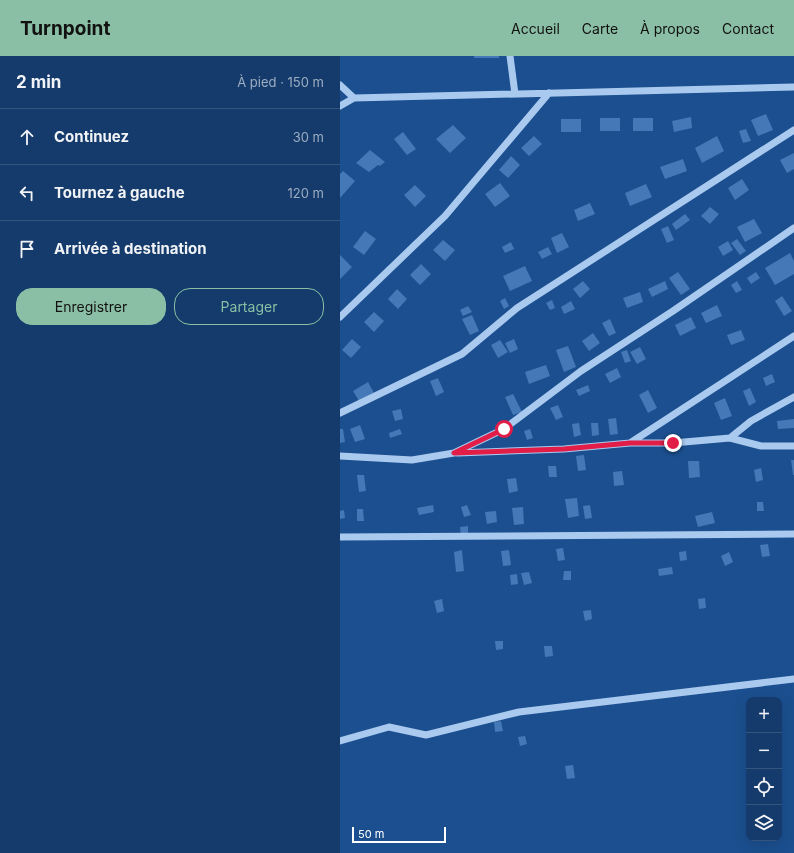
<!DOCTYPE html>
<html lang="fr">
<meta charset="utf-8">
<style>
:root{--surface:#143b6b;--page:#1d4271;--text:#f1f3f6;--muted:#9dadc1;--line:#33557e;--accent:#8abfa5}
body{margin:0;font-family:Inter,sans-serif;background:var(--page);color:var(--text)}
.controls{position:absolute;right:12px;bottom:12px;display:grid;overflow:hidden;border-radius:8px;box-shadow:0 4px 16px #0002}
.controls button{width:36px;height:36px;display:grid;place-items:center;padding:0;border:0;border-bottom:1px solid var(--line);background:var(--surface);color:var(--text);font:20px sans-serif}
.scale{position:absolute;left:12px;bottom:10px;width:94px;box-sizing:border-box;padding-left:4px;border:2px solid #fff;border-top:0;font-size:11px;line-height:14px;white-space:nowrap;color:#fff;-webkit-text-stroke:3px #1b4f8f;paint-order:stroke}
.stop{position:absolute;width:12px;height:12px;margin:-9px;border:3px solid #e11d48;border-radius:50%;background:#fff}
.stop.end{background:#e11d48;border-color:#fff;box-shadow:0 1px 4px #0008}
.list{margin:0;padding:0;list-style:none}
h2{display:flex;justify-content:space-between;align-items:center;height:52px;margin:0;padding:0 16px;font-size:17px}
h2 small{font-size:13px;font-weight:400;color:var(--muted)}
.list li{display:grid;grid-template-columns:26px 1fr auto;gap:12px;align-items:center;box-sizing:border-box;height:56px;padding:0 16px;border-top:1px solid var(--line)}
.list b{display:block;font-size:15px;white-space:nowrap}
.list em{font-size:13px;font-style:normal;color:var(--muted)}
.actions{display:flex;gap:8px;padding:12px 16px}
.actions a{flex:1;padding:9px 0;border:1px solid var(--accent);border-radius:16px;text-align:center;font-size:14px;color:var(--accent)}
.actions .main{background:var(--accent);color:#111}
.icon{flex:none;width:22px;height:22px;fill:none;stroke:currentColor;stroke-width:2;stroke-linecap:round;stroke-linejoin:round}
.map{position:relative;flex:none;width:454px;height:797px;overflow:hidden}
header{display:flex;align-items:center;gap:24px;box-sizing:border-box;height:56px;padding:0 20px;background:var(--accent);color:#111}
header strong{font-size:19px}
nav{display:flex;gap:22px;margin-inline-start:auto;font-size:14px}
main{display:flex}
aside{flex:1;background:var(--surface)}
.map>svg:first-child{display:block}
.building{fill:#4478b7}
.lines{fill:none;stroke-linecap:round;stroke-linejoin:round}
.minor{stroke:#a9c9ee;stroke-width:7}
.route{stroke:#e11d48;stroke-width:5}
</style>
<header>
<strong>Turnpoint</strong>
<nav><a>Accueil</a><a>Carte</a><a>À propos</a><a>Contact</a></nav>
</header>
<main>
<aside>
<h2>2 min<small>À pied · 150 m</small></h2>
<ul class="list">
<li><svg class="icon" aria-label="ahead" viewBox="0 0 24 24"><path d="M12 20V5M6 11l6-6 6 6"/></svg><div><b>Continuez</b></div><em>30 m</em></li>
<li><svg class="icon" aria-label="left" viewBox="0 0 24 24"><path d="M17 20v-9H6M10 6l-5 5 5 5"/></svg><div><b>Tournez à gauche</b></div><em>120 m</em></li>
<li><svg class="icon" aria-label="arrive" viewBox="0 0 24 24"><path d="M6 21V4h12l-3 4 3 4H6"/></svg><div><b>Arrivée à destination</b></div></li>
</ul>
<div class="actions"><a class="main">Enregistrer</a><a>Partager</a></div>
</aside>
<div class="map">
<svg width="454" height="797" viewBox="0 0 454 797">
<rect width="100%" height="100%" fill="#1b4f8f"/>
<!-- building -->
<path class="building" d="M134 0H159V2H134Z
M426 58 433 74 418 80 411 64Z
M351 61 352 72 334 76 332 65Z
M260 62H280V75H260Z
M293 62H313V75H293Z
M221 63H241V76H221Z
M113 69 126 82 110 97 96 83Z
M406 73 411 85 403 87 399 75Z
M63 76 76 93 67 99 54 83Z
M194 80 202 88 189 100 181 92Z
M377 80 384 95 362 107 355 92Z
M30 94 45 106 40 110 38 109 29 116 16 107Z
M454 97V113L447 117 440 104Z
M171 100 180 109 168 122 159 114Z
M343 103 347 115 325 123 320 111Z
M3 115 15 125 0 142V118Z
M402 123 409 134 395 144 388 132Z
M160 127 170 140 155 151 145 138Z
M306 128 312 141 290 150 285 137Z
M75 129 86 140 75 151 64 139Z
M250 147 255 158 238 165 234 154Z
M370 151 379 158 370 168 361 160Z
M345 158 350 164 336 174 332 168Z
M414 163 422 177 405 186 397 171Z
M328 170 334 184 327 187 321 173Z
M25 175 36 183 24 199 13 191Z
M222 177 229 191 217 197 211 182Z
M397 183 406 195 400 199 391 187Z
M103 184 115 194 105 205 93 194Z
M388 185 393 194 383 200 378 191Z
M171 186 174 193 165 197 162 191Z
M208 191 212 198 202 203 198 196Z
M450 197 454 205V218L435 229 425 212Z
M0 199 12 211 0 223Z
M81 208 91 218 80 229 70 219Z
M185 210 192 225 170 235 163 220Z
M338 216 350 233 341 239 329 222Z
M416 216 420 222 411 228 407 222Z
M243 225 250 233 240 242 233 233Z
M325 225 328 233 312 241 308 233Z
M397 225 402 234 396 237 391 229Z
M57 233 67 243 58 253 48 243Z
M300 236 303 246 287 252 283 242Z
M442 240 452 255 444 260 435 245Z
M165 242 169 250 164 253 160 245Z
M212 244 215 252 210 254 206 247Z
M231 245 235 253 224 258 221 251Z
M377 249 382 260 366 267 361 257Z
M128 250 132 256 123 260 120 254Z
M34 256 44 265 34 276 24 266Z
M132 259 139 275 130 279 122 263Z
M351 261 356 272 340 280 335 269Z
M270 263 276 277 269 280 262 267Z
M401 274 405 284 391 289 387 279Z
M253 277 260 287 249 295 242 285Z
M12 283 21 291 11 302 2 294Z
M174 283 178 293 170 297 165 287Z
M160 284 168 296 158 302 151 289Z
M228 290 236 311 224 316 216 294Z
M300 291 306 303 297 308 290 296Z
M287 294 291 305 285 307 281 296Z
M206 309 210 320 189 328 185 316Z
M277 312 281 321 270 327 265 318Z
M432 318 435 326 426 330 423 322Z
M98 322 104 336 96 340 90 325Z
M28 326 34 337 19 345 13 335Z
M248 329 250 335 239 340 236 334Z
M410 332 416 346 409 350 403 335Z
M308 334 317 352 308 357 299 339Z
M173 338 182 356 173 359 165 341Z
M385 342 392 360 381 364 374 347Z
M218 349 223 361 216 364 210 352Z
M61 353 63 363 55 365 52 355Z
M276 362 278 378 270 379 268 363Z
M454 363V372L438 373 437 365Z
M239 367 241 379 234 381 232 368Z
M251 367H258L259 379 252 380Z
M20 369 25 383 15 386 10 373Z
M0 373H3L5 386 0 387Z
M60 373 62 378 50 382 49 377Z
M190 373 193 382 187 384 184 375Z
M244 399 246 414 238 415 236 400Z
M451 404H454V419H453Z
M348 405H359L360 421 349 422Z
M208 410H216L217 421H209Z
M421 412 423 424 416 426 414 414Z
M282 415 284 429 274 430 273 416Z
M17 419H24L26 435 19 436Z
M176 422 178 435 169 437 167 423Z
M237 442 239 460 228 462 225 443Z
M417 446H423L424 455H417Z
M93 449 94 456 79 459 77 452Z
M127 449 131 459 124 461 121 451Z
M250 449 252 462 245 463 243 450Z
M183 451 184 468 174 469 172 452Z
M17 453H23L24 465H17Z
M4 454 5 462 0 463V455Z
M156 455 157 466 147 468 145 456Z
M372 456 375 467 358 471 355 460Z
M128 470V479L121 480 120 471Z
M428 488 430 500 422 501 420 489Z
M223 492 225 504 218 505 216 493Z
M122 494 124 515 116 516 114 496Z
M169 494 171 509 163 510 161 495Z
M346 495 347 504 340 505 339 496Z
M389 496 393 506 385 510 381 500Z
M332 511 333 518 319 520 318 513Z
M224 515H231V524H223Z
M189 516 192 527 184 529 181 517Z
M177 518 178 528 171 529 170 519Z
M365 542 366 552 359 553 358 543Z
M102 543 104 555 97 557 94 545Z
M251 554 252 563 245 565 243 555Z
M155 585H163V593L156 594Z
M204 590H212L213 600 205 601Z
M161 665 163 675 155 676 154 666Z
M185 680 187 688 180 690 178 681Z
M233 709 235 722 227 723 225 710Z"/>
<g class="lines">
<!-- minor -->
<path class="minor" d="M170 0 175 38
M0 29 14 42
M0 50 14 42 454 31
M0 261 105 160 209 37
M0 357 122 298 177 252 454 74
M390 382 421 390H454
M290 387H333L390 382 411 365 454 341
M118 397 224 393 290 387 454 280
M0 400 72 404 114 397 164 373 241 315 333 255 454 172
M0 481 454 478
M0 685 49 671 86 679 179 656 454 623"/>
</g>
<g class="lines">
<!-- route -->
<path class="route" d="M164 373 114 397 224 393 290 387H333"/>
</g>
</svg>
<div class="controls">
<button>+</button>
<button>−</button>
<button><svg class="icon" aria-label="locate" viewBox="0 0 24 24"><circle cx="12" cy="12" r="6"/><path d="M12 2v4M12 18v4M2 12h4M18 12h4"/></svg></button>
<button><svg class="icon" aria-label="layers" viewBox="0 0 24 24"><path d="M12 4l9 5-9 5-9-5zM3 14l9 5 9-5"/></svg></button>
</div>
<div class="scale">50 m</div>
<div class="stop" style="left:164px;top:373px"></div>
<div class="stop end" style="left:333px;top:387px"></div>
</div>
</main>
